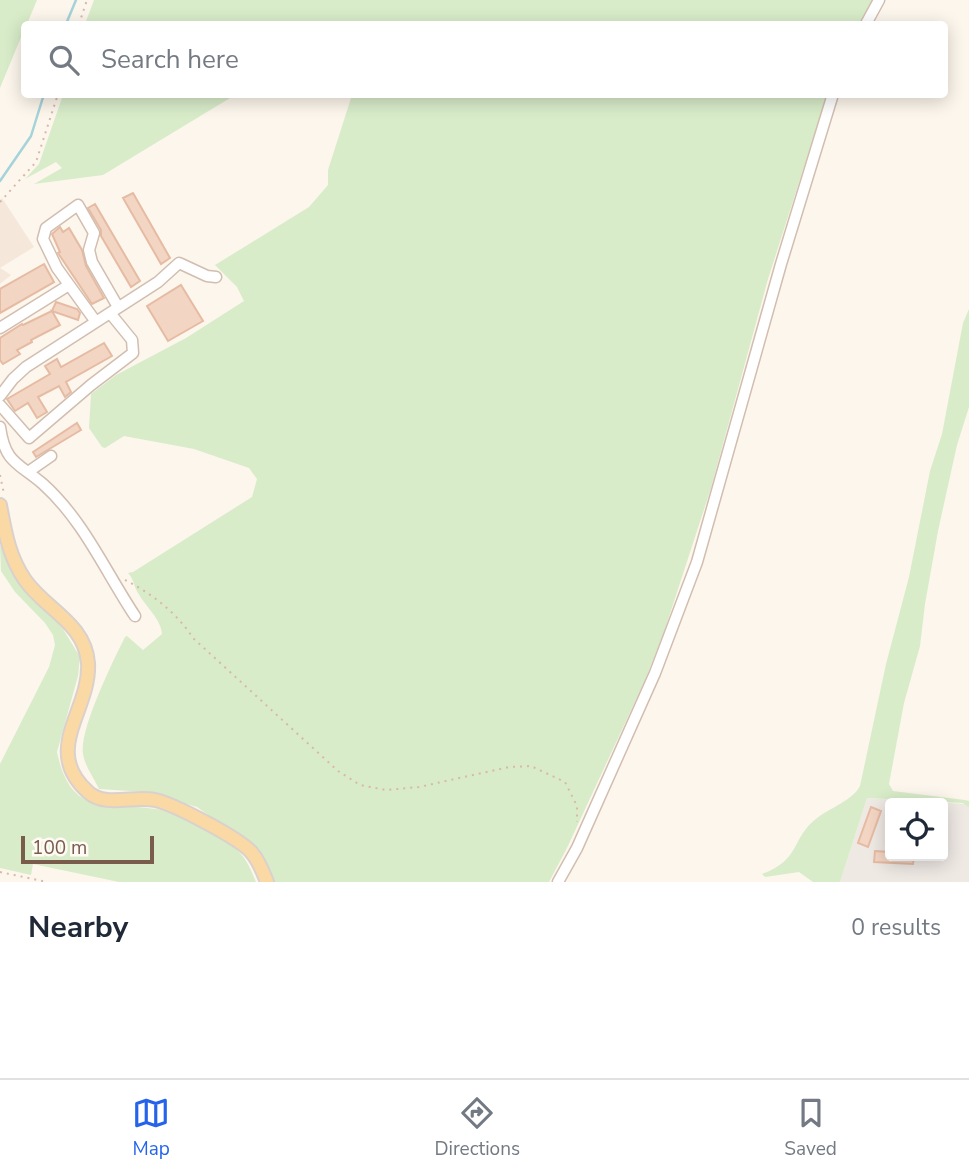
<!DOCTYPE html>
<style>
:root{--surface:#fff;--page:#f2f2f3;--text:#1f2937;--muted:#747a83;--line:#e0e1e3;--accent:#2563eb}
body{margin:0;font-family:"Nunito Sans",sans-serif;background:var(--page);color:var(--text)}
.controls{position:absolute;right:21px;bottom:21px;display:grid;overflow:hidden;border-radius:7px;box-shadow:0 4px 18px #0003}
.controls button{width:63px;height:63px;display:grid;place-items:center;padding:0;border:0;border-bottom:2px solid var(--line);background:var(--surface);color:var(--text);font:35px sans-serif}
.scale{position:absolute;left:21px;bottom:18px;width:133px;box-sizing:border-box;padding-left:7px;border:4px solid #7a5c4d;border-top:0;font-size:19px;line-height:24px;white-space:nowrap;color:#7a5c4d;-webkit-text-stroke:5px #fffaf3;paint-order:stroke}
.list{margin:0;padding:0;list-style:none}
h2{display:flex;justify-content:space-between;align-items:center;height:91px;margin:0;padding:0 28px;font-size:30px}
h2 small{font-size:23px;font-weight:400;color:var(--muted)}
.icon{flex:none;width:38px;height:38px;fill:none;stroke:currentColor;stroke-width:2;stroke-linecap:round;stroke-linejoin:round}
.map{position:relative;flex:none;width:969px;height:882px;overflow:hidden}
.search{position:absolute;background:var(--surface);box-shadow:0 4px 18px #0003;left:21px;right:21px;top:21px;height:77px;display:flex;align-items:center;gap:18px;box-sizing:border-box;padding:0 24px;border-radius:7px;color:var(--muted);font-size:26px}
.sheet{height:196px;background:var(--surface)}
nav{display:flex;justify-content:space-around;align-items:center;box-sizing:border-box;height:98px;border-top:2px solid var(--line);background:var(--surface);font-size:19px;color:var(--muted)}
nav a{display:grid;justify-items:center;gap:4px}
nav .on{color:var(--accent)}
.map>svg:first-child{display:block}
.residential{fill:#f5e8da}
.industrial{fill:#efe9e4;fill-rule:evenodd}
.green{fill:#d8ecc9}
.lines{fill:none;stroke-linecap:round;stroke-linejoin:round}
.stream{stroke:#a5d3da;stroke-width:2.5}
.building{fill:#f3d5c3;stroke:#e6bba3;stroke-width:2}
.minor-casing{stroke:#d1beb0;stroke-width:13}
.major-casing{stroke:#dad1cd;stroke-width:16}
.path{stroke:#d9b8a5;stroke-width:2;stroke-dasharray:2 5;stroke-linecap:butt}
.minor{stroke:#fff;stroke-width:10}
.major{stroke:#fbd9a5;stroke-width:12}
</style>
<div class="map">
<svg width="969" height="882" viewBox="0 0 969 882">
<rect width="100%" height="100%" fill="#fdf6ec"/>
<!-- residential -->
<path class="residential" d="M2 198 34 247 0 268 11 275 0 284V200Z"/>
<!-- industrial -->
<path class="industrial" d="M867 798 965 804 969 808V882H840ZM890 803H943V856H890Z"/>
<!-- green -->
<path class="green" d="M0 0H37L27 24H24V30L0 88Z
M94 0H875L861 24H85Z
M63 95V94L235 95 103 175 34 184 62 168 56 162 25 179 39 164Z
M352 95H827L768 279 711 488 664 632 645 680 567 848 549 882H273L255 848 197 807 145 792 99 789C94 778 85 767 83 754 79 730 113 661 125 637L127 636 143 650 162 634C161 619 146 607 138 593 133 585 135 581 128 573L133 572 252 497 257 479 249 468 194 449 124 436 105 448 102 447 89 428 91 394 116 375 186 338 244 301 237 287 215 265 309 207 328 185V170Z
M969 309V407L957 445 938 531 925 604 920 646 904 703 889 784 893 791 965 800 969 801V808L963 803 867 798 840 882H813L799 872 765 877 762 874C802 859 790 839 817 818 830 808 853 800 860 786L886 664 909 577 930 471 942 434 963 323Z
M0 545 11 572 63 629 80 657 78 676 57 752C71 818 106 802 156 809 174 812 225 837 237 850 247 859 251 870 256 882H119L33 864 31 875 0 868V764L49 667 55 645 53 635 45 623 15 592 1 571Z"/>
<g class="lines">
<!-- stream -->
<path class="stream" d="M66 24 76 0
M0 181 31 136 44 94"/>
</g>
<!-- building -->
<path class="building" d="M133 193 170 258 161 264 123 198Z
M95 204 140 281 131 287 101 236V230L88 208Z
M60 227 63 232 69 228 82 250 86 266 104 298 92 304 58 253 60 252 52 234Z
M44 264 54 282 0 313V289Z
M181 285 203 321 168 341 147 306Z
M56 302 77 309 80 313 78 320 52 311 60 325 31 340 32 342 17 350 20 354 3 364 0 360V338L22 324 23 325 52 311Z
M104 343 112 356 66 382 71 392 65 397 59 386 38 397 47 412 37 418 28 403 15 411 7 399 50 374 45 366 57 359 61 367Z
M77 423 81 430 36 457 33 452Z
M871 807 881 811 868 847 858 843Z
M875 851 890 852V856H914L913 864 874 862Z"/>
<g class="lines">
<!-- minor casing -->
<g class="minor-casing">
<path id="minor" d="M866 24 879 0
M96 322 57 268 43 239 46 228 78 205 94 233 89 250 92 262 118 307
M0 328 69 285
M0 396 13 379 26 367 158 282 179 263 207 276 216 277
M0 405 29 438 91 385 133 353 132 340 110 313
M0 427C5 464 19 463 43 484 84 521 105 571 135 616
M28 472 51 456
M558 882 577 848 655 673 697 562 781 264 833 94"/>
</g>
<!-- major casing -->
<g class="major-casing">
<path id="major" d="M0 505C5 532 9 557 25 580 45 609 85 623 88 663 91 710 41 750 88 792 105 808 134 795 155 800 174 804 241 839 252 853 259 861 263 872 267 882"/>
</g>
<!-- path -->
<path class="path" d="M79 24 87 0
M0 202 36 162 58 94
M0 475 4 494
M125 580C151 593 177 613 193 638L338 771 360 785 386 790 419 787 509 767 531 766 565 782 577 806V822
M0 872 47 882"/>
<!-- minor -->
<use href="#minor" class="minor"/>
<!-- major -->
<use href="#major" class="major"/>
</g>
</svg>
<div class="controls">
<button><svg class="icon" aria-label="locate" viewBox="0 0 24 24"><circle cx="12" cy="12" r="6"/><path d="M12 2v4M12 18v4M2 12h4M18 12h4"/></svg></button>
</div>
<div class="scale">100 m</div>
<div class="search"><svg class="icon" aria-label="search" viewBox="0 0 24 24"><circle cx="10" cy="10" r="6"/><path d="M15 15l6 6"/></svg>Search here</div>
</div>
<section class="sheet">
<h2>Nearby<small>0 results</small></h2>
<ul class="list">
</ul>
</section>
<nav>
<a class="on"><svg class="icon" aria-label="map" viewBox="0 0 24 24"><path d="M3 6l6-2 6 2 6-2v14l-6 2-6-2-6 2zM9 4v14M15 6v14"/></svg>Map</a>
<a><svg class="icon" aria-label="directions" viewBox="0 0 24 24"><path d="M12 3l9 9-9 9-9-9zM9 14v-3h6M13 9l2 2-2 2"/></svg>Directions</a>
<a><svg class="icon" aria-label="saved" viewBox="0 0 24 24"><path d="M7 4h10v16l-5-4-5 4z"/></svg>Saved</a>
</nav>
